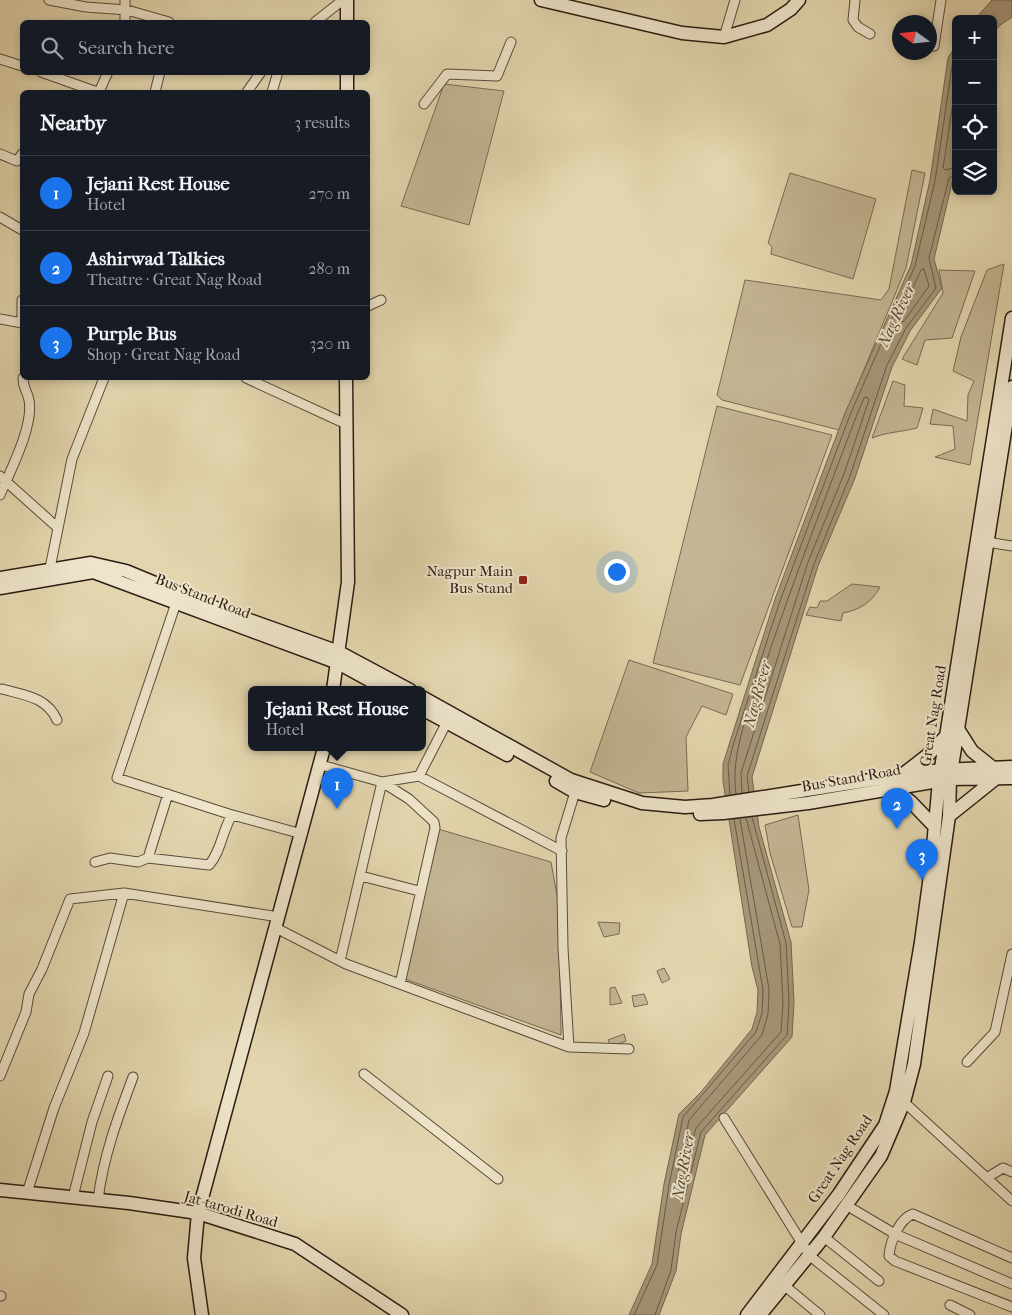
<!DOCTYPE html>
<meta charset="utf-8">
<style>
:root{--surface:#171b24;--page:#242831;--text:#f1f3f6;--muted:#9ea1a6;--line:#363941;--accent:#1a73e8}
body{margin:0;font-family:"IM FELL French Canon",serif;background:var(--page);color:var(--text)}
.controls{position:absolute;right:15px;top:15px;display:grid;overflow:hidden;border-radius:8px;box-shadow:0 2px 8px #0003}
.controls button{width:45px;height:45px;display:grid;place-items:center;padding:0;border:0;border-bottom:1px solid var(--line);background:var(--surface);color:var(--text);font:25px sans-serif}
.compass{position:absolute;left:892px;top:15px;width:45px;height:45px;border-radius:50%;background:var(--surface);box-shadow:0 2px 8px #0003;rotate:285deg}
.you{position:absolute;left:616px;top:571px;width:18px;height:18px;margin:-12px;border:4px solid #fff;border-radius:50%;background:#1a73e8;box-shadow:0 0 0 8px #1a73e833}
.badge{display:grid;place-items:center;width:32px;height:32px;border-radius:50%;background:var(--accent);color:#fff;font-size:16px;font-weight:700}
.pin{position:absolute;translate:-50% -41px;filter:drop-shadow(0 1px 2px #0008)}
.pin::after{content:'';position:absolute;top:26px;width:18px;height:15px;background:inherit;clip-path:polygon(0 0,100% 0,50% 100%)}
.popup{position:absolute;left:248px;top:686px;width:178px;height:65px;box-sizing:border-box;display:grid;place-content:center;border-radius:8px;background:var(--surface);filter:drop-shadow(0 1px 4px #0005);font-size:16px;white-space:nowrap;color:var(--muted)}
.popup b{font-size:19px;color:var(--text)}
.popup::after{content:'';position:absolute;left:50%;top:100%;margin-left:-10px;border:10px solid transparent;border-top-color:var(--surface)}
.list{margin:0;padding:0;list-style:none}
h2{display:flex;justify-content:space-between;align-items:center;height:65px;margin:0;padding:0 20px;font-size:21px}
h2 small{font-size:16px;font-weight:400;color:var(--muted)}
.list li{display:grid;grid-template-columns:32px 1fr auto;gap:15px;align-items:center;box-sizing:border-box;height:75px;padding:0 20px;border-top:1px solid var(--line)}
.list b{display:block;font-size:19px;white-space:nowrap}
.list p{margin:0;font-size:16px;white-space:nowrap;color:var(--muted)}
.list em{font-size:16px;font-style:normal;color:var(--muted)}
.icon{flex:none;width:28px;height:28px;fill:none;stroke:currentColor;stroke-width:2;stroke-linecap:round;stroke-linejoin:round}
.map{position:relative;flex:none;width:1012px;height:1315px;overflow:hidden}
.search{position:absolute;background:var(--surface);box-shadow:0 2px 8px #0003;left:20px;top:20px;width:350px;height:55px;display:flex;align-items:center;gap:12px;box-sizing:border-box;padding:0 18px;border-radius:8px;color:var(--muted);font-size:19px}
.panel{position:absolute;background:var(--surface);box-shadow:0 2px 8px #0003;left:20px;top:90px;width:350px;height:290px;border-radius:8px}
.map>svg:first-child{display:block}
.green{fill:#c4b694;stroke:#786954}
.water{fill:#a59779;stroke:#756650}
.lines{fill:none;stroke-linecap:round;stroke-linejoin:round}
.shore{stroke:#685a46;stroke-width:1}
.street-casing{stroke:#5a4a3a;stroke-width:11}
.secondary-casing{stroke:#2c1c13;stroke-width:15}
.street{stroke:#ede4ca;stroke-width:9}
.secondary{stroke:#ede4ca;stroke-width:12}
.poi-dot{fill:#8f2418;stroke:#ede4ca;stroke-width:2}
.labels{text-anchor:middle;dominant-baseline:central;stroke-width:4;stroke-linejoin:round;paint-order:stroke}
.poi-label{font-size:15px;fill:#2c1c13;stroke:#ede4ca;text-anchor:end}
.street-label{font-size:15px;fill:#2c1c13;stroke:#ede4ca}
.water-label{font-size:16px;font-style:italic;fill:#564737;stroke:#ede4ca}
</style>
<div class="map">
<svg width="1012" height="1315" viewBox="0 0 1012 1315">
<rect width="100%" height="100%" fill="#e3d6ae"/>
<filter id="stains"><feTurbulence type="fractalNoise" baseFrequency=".004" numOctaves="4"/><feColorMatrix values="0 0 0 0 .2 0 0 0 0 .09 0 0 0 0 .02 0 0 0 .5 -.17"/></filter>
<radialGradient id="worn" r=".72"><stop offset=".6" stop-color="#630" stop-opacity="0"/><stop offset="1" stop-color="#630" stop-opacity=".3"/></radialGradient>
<!-- green -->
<path class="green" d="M444 84 504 91 469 225 401 206Z
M912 170 925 173 906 268 839 430 722 400 717 395 745 280 881 300 889 289Z
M790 173 876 199 853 279 771 254 772 247 768 243Z
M1004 264 970 465 935 457 955 449 953 426 930 424 933 409 967 421 968 395 974 381 953 371 961 337 987 270Z
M939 270 975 271 952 338 925 340 917 365 902 359 943 293Z
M893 381 905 385 904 406 923 408 917 428C901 432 887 432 872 438Z
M717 406 832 435 740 685 653 663Z
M852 584 880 587C872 602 860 610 843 613L841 621 806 615 810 607 817 608 820 601H827Z
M629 660 733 694 726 715 702 706 686 737 688 791 639 793 590 772Z
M798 815 809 890 802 927H792L770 853 765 825Z
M438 829 551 862 559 906 561 1035 405 979Z
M598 922 620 923 619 934 604 937Z
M664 968 670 979 662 983 657 971Z
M615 987 622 1003 610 1005V988Z
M644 994 648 1004 634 1007 632 996Z
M624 1034 626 1041 611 1047 608 1040Z"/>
<!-- water -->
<path class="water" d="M992 0H1012V17L999 26 993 34V19H975Z
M956 45V166L934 259 942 288 910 331 892 367 855 478 818 566 752 777 759 827 791 942 794 1002 792 1037 705 1135 681 1234 676 1271 659 1315H629L652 1264 664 1184 679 1114 701 1092 752 1029 757 1012 758 990 752 967 723 781V764L775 599 845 413 911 265 930 180 948 58Z"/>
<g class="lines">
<!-- shore -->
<path class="shore" d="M956 83 943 168 946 170 956 167
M924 269 929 286 904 321 901 322 899 318 921 270Z
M749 792 747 776 814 564 850 476 887 365 906 328 936 288 929 258 949 178 956 174
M736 794C730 751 750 708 764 668 792 584 824 501 856 417L864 398 867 397 869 400 844 474 808 562 741 773 742 793
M730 795 728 765 734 742 780 601 850 415 915 266 935 181 953 60 956 55
M740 819 769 989 768 1014 762 1035 689 1120 675 1186 674 1194 676 1196 679 1195 696 1128 781 1032 783 1002 780 944 746 818
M634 1315 657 1265 669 1185 683 1117 756 1032 762 1013 763 990 734 819
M655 1315 671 1270 676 1232 701 1132 787 1035 789 1002 786 943 752 817"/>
<!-- street casing -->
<g class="street-casing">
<path id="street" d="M49 0 86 7 127 10 169 22
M855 0 853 20 858 27 870 34
M125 22V0
M315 22 343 0
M724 37 735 0
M934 46 941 0
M0 59 22 66
M41 72 97 92
M99 92 108 72
M155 92 160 72
M247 92 261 72
M272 92 278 72
M424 104 447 74 497 76 511 42
M0 154 17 161 22 154
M0 217 22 230
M368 306 381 300
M0 319 22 323
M22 323V300
M246 378 346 424
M0 476 58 528
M0 495C10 471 34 426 29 400 27 390 23 389 23 378
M987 542 1012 546
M49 573 72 459 104 378
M176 603 117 778 229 814 302 834
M2 689C24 695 47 697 57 720
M449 718 419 776 562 851
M321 765 382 782 419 776
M168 794 148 858 209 865C221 852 222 831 232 815
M95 862 110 858 138 862 148 858
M361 876 419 891
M276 928 346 964 569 1047 563 948 561 838 575 792
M340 961 382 782 409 799 434 822 435 828 400 984
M569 1047 629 1049
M967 1062 995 1032 1012 954
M364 1074 498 1179
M0 1076 26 1012 29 994 42 969 70 899 124 893 279 917
M904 1102 1012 1201
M724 1118 810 1256 884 1315
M988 1177 1003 1168 1012 1172
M27 1193 54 1108 84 1033 124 893
M73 1197 92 1122 108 1076
M98 1200C103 1157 118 1117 133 1077
M846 1205 895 1234 1012 1284
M824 1237 879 1281
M1012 1258 913 1214C899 1219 890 1242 889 1256L895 1261 1012 1307
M785 1286 820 1315
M0 1296H1
M950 1305 970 1315"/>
</g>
<!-- secondary casing -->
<g class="secondary-casing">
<path id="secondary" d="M347 0V22
M541 0 682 33 724 37 767 25 791 9 799 0
M347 72V92
M0 578 91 563 126 571 213 607 339 652 410 690
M0 588 93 572 338 663 387 690
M333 690 348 582 346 378
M422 697 571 780 642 803 685 807 713 805 902 775 941 770 1012 767
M422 709 507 755
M958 729 972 751 992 767
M902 775 929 754 947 735
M556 781 575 792 604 800
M892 787 911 802 935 827
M700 814 723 813 808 803 950 779 1012 778
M949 816 994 780
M0 1190 129 1203 198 1213 295 1244 402 1315
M202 1315 194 1258 198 1213 324 748
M747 1315 839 1194 885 1125 896 1091 921 942 931 868 939 781 1012 318
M760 1315 824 1237 881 1156 904 1102 914 1064 949 816 950 779 958 729 1012 387"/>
</g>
<!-- street -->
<use href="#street" class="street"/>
<!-- secondary -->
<use href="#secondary" class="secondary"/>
</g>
<!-- markers -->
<rect class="poi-dot" x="518" y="575" width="10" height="10" rx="2.5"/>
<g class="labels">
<!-- poi labels -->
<g class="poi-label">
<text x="513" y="571">Nagpur Main<tspan x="513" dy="17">Bus Stand</tspan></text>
</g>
<!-- street labels -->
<g class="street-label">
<text transform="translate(203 596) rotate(21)">Bus Stand Road</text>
<text transform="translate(933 716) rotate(-81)">Great Nag Road</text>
<text transform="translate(851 778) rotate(-10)">Bus Stand Road</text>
<text transform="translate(840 1159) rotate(-56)">Great Nag Road</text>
<text transform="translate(231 1209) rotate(16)">Jat-tarodi Road</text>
</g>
<!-- water labels -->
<g class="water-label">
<text transform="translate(896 315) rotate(-65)">Nag River</text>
<text transform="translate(757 694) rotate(-75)">Nag River</text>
<text transform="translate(683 1166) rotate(-80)">Nag River</text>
</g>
</g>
<rect width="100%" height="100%" filter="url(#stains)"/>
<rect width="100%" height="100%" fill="url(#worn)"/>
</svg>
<div class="controls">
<button>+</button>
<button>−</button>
<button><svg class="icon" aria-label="locate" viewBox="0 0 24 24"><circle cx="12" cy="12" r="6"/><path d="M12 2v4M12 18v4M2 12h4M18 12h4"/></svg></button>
<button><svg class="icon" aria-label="layers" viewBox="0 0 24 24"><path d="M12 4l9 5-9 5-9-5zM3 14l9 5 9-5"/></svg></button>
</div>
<svg class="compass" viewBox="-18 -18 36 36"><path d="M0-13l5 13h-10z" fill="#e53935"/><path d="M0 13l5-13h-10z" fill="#9ea1a6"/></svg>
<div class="you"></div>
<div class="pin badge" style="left:337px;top:809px">1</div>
<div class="popup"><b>Jejani Rest House</b>Hotel</div>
<div class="pin badge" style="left:897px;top:829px">2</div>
<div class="pin badge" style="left:922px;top:880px">3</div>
<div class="search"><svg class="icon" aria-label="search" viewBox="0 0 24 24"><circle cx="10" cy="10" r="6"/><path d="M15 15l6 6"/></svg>Search here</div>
<section class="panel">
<h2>Nearby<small>3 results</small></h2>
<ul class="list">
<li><span class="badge">1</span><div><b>Jejani Rest House</b><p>Hotel</p></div><em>270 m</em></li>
<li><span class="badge">2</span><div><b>Ashirwad Talkies</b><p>Theatre · Great Nag Road</p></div><em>280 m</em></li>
<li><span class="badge">3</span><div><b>Purple Bus</b><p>Shop · Great Nag Road</p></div><em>320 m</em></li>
</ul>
</section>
</div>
